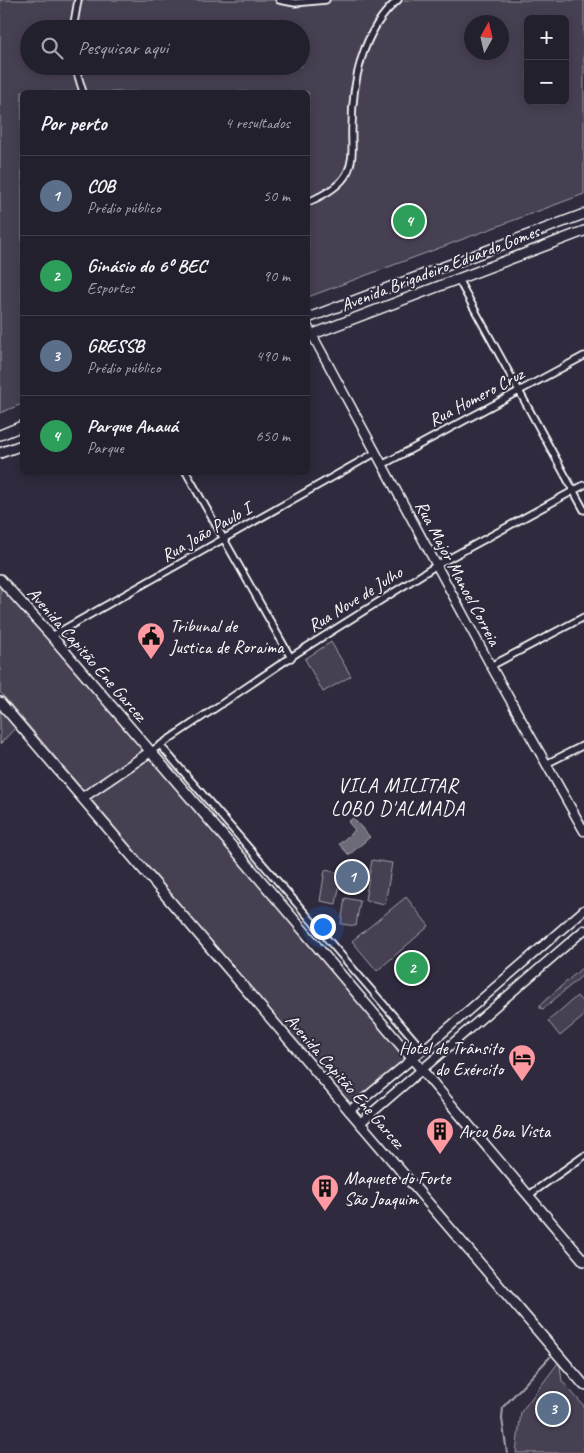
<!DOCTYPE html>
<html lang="pt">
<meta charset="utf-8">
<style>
:root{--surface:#23202e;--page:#2f2d3a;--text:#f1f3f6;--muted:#a3a3aa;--line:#403e4a;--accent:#b45309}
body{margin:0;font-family:Caveat,sans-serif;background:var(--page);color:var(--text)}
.controls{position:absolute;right:15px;top:15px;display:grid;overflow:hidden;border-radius:8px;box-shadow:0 2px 12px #0003}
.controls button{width:45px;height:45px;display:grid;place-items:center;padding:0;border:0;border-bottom:1px solid var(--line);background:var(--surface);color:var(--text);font:25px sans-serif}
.compass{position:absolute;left:464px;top:15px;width:45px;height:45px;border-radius:50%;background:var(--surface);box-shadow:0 2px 12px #0003;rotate:8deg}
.you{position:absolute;left:322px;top:926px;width:18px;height:18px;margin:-12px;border:4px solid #fff;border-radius:50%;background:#1a73e8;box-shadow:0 0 0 8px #1a73e833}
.badge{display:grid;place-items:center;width:32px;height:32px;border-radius:50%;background:var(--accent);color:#fff;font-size:16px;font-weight:700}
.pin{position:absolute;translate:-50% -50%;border:2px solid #fff;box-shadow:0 1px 5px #0006}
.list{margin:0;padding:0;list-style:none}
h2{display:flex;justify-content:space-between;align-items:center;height:65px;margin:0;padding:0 20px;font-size:21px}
h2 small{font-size:16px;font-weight:400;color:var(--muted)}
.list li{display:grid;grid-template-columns:32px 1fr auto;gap:15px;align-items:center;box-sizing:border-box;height:80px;padding:0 20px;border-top:1px solid var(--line)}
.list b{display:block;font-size:19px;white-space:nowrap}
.list p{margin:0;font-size:16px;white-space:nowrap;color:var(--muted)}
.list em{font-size:16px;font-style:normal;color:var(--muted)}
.icon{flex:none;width:28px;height:28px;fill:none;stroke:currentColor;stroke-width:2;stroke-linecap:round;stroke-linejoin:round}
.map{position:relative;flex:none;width:584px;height:1453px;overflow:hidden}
.search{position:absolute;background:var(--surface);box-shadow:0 2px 12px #0003;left:20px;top:20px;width:290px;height:55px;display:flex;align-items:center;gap:12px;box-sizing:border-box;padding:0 18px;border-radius:28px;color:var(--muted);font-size:19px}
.panel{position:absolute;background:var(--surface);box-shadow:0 2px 12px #0003;left:20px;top:90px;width:290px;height:385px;border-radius:8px}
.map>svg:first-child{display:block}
.green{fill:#464152;stroke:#a2a0a8;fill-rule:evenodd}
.water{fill:#6d6a77;stroke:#a7a6ad}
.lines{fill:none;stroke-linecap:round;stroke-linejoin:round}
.stream{stroke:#a7a6ad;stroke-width:2}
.street-casing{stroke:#fff;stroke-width:9}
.secondary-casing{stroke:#fff;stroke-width:11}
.primary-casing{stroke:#fff;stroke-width:12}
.street{stroke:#2f2a3d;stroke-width:5.5}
.secondary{stroke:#2f2a3d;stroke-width:8}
.primary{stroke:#2f2a3d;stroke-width:9}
.labels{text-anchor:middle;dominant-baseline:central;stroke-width:4;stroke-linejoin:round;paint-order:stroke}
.street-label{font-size:18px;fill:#fff;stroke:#2f2a3d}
.poi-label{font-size:18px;fill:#fff;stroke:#2f2a3d;text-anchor:start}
.quarter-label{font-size:20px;letter-spacing:1px;fill:#fff;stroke:#2f2a3d}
</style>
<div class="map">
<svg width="584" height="1453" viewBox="0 0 584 1453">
<rect width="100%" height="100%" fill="#2f2a3d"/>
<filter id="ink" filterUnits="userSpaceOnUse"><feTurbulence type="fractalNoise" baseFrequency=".02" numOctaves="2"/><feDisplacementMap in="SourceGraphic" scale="10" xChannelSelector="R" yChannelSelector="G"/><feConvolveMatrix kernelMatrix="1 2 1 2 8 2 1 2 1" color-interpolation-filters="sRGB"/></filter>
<g filter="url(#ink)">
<!-- green -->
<path class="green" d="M0 0H584V194L308 297V92H22V404L0 413ZM528 19H565V101H528ZM472 22H502V52H472ZM29 29H301V66H29Z
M0 585 413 1058 349 1111 334 1094 333 1084 0 692Z
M331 642 351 676 323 692 305 659Z
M0 702 19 724 0 744Z
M372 860 392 863 385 904 365 900Z
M325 870 342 873 336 904 320 901Z
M406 897 429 926 377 971 352 941Z
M345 898 360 901 356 926 341 924Z
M584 966V974L543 1009 540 1008V1005Z
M577 996 584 1004V1016L560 1036 548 1021Z
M558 1363 560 1366 562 1381 584 1406V1453H516L521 1412Z"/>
<!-- water -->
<path class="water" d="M353 818 370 837 349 855 339 844 355 830 348 822Z"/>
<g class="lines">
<!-- stream -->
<path class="stream" d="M507 1453 502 1419 503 1407 550 1357"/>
<!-- street casing -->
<g class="street-casing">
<path id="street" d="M279 0 295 3 326 0
M73 29 78 0
M75 66 83 92
M308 202C322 196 340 187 347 173 355 158 351 143 352 127 352 83 362 30 398 0
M458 279 584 510
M382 465 584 356
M186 472 291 658
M52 636 375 453
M491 666 584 617
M161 746 423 1050
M150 752 297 653 437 565 584 485
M546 764 584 745
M529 1195 584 1156"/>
</g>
<!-- secondary casing -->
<g class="secondary-casing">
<path id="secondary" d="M308 327 491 666 584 831
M349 1111 423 1050 584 910
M360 1123 584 930"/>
</g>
<!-- primary casing -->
<g class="primary-casing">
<path id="primary" d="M308 318 584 214
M308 336 584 231
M0 435 22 426
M0 453 22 445
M0 579 55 640 230 844 584 1261
M0 702 584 1385
M82 798 150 752"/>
</g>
<!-- street -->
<use href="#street" class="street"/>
<!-- secondary -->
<use href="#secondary" class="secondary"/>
<!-- primary -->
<use href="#primary" class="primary"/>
</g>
</g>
<!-- icons -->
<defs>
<g id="civic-pin" transform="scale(1.4375)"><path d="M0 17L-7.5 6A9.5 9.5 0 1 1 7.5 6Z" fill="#ff9aa2" stroke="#2f2a3d"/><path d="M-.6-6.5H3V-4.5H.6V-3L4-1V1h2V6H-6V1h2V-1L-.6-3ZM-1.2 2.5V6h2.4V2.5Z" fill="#111"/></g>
<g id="hotel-pin" transform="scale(1.4375)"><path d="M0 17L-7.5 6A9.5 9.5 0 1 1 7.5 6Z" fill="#ff9aa2" stroke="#2f2a3d"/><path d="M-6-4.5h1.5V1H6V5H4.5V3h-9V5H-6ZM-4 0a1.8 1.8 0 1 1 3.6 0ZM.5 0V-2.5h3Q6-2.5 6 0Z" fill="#111"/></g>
<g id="building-pin" transform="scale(1.4375)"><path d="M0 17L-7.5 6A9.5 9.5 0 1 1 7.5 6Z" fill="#ff9aa2" stroke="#2f2a3d"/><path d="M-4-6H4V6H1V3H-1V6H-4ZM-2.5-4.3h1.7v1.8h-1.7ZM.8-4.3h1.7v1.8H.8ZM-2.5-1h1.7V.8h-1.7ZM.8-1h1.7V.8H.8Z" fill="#111"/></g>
</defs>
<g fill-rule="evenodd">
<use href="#civic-pin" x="151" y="636"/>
<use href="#hotel-pin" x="522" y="1058"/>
<use href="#building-pin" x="440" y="1131"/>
<use href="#building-pin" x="325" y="1188"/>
</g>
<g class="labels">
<!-- street labels -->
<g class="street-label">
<text transform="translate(440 268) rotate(-21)">Avenida Brigadeiro Eduardo Gomes</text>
<text transform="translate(476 397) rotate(-28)">Rua Homero Cruz</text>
<text transform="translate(206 532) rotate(-30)">Rua João Paulo I</text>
<text transform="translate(458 573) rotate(62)">Rua Major Manoel Correia</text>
<text transform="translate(355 599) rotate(-32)">Rua Nove de Julho</text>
<text transform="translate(87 654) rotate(49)">Avenida Capitão Ene Garcez</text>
<text transform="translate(345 1081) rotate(49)">Avenida Capitão Ene Garcez</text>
</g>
<!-- poi labels -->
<g class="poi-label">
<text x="170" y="626">Tribunal de<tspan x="170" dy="21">Justica de Roraima</tspan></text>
<text x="503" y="1048" text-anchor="end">Hotel de Trânsito<tspan x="503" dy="21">do Exército</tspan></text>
<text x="459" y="1131">Arco Boa Vista</text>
<text x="344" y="1178">Maquete do Forte<tspan x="344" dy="21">São Joaquim</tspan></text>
</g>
<!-- quarter labels -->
<g class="quarter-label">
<text x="398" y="785">VILA MILITAR<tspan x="398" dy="23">LOBO D'ALMADA</tspan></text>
</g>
</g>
</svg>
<div class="controls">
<button>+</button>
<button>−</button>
</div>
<svg class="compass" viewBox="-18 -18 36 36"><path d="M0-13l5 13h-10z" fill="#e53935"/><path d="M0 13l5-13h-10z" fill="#a3a3aa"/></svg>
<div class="you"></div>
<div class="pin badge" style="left:352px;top:877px;background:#5c6f8a">1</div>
<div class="pin badge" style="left:412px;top:968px;background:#2e9e5b">2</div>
<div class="pin badge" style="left:553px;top:1409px;background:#5c6f8a">3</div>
<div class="pin badge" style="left:409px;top:221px;background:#2e9e5b">4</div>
<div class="search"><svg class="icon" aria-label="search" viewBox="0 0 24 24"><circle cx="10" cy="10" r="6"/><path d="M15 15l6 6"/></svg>Pesquisar aqui</div>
<section class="panel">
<h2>Por perto<small>4 resultados</small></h2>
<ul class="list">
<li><span class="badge" style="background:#5c6f8a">1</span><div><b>COB</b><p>Prédio público</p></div><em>50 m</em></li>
<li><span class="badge" style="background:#2e9e5b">2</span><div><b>Ginásio do 6º BEC</b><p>Esportes</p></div><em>90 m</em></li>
<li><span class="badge" style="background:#5c6f8a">3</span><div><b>GRESSB</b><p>Prédio público</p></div><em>490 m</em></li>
<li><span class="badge" style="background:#2e9e5b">4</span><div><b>Parque Anauá</b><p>Parque</p></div><em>650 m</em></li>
</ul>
</section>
</div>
